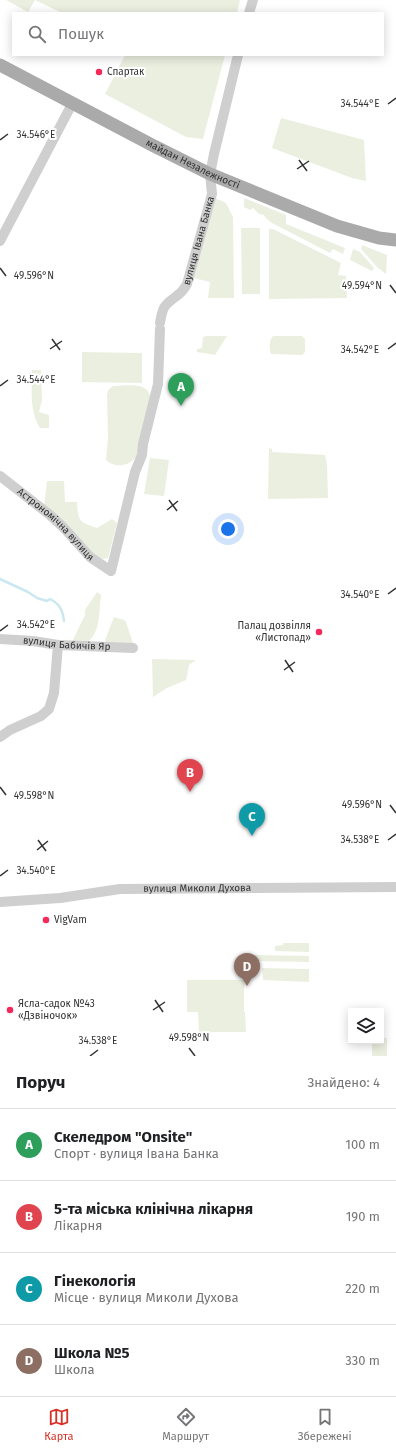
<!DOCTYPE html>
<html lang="uk">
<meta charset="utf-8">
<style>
:root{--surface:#fff;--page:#f6f6f6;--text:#202124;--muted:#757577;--line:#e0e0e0;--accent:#d93025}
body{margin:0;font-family:"Fira Sans",sans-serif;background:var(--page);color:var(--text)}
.controls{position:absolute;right:12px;bottom:12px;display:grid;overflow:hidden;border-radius:0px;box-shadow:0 2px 10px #0003}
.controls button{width:36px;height:36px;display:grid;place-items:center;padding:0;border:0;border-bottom:1px solid var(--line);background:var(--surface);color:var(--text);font:20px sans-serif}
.you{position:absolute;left:228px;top:529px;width:14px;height:14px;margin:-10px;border:3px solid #fff;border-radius:50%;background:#1a73e8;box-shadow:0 0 0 6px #1a73e833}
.badge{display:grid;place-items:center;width:26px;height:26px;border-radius:50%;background:var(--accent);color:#fff;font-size:13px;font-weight:700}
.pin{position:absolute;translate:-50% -33px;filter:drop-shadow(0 1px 2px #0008)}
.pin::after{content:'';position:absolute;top:21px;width:14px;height:12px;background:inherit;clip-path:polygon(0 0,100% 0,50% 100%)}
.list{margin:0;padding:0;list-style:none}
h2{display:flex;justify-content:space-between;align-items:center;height:52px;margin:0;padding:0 16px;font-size:17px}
h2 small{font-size:13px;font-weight:400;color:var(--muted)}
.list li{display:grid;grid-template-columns:26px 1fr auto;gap:12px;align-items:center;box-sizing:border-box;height:72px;padding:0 16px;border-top:1px solid var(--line)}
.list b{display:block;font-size:15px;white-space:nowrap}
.list p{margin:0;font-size:13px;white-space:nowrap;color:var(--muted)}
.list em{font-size:13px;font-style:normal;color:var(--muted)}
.icon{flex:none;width:22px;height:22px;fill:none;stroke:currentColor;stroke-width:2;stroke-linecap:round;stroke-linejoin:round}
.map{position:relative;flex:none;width:396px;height:1056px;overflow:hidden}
.search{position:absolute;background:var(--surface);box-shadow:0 2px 10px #0003;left:12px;right:12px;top:12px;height:44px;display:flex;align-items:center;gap:10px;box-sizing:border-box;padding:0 14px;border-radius:0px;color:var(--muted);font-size:15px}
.sheet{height:340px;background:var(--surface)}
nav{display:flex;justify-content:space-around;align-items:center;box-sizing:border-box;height:56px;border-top:1px solid var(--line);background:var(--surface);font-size:11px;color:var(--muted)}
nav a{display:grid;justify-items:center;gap:2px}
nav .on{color:var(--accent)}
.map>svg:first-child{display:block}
.green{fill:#ebefe0}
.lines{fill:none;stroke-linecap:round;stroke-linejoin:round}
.stream{stroke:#cbe8f0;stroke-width:2.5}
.minor{stroke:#cfcfcf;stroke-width:10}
.major{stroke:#aaa;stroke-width:13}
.ticks{fill:none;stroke:#323232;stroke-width:1.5}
.poi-dot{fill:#f5285c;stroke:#fff;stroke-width:1.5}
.labels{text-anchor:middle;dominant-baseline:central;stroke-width:4;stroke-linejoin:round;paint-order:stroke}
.poi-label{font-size:10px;fill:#323232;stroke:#fff;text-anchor:start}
.street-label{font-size:10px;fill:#323232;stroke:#fff}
.ticks-label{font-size:10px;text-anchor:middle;fill:#323232;stroke:#fff;stroke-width:4;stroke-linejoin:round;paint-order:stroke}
</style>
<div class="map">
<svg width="396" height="1056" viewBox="0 0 396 1056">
<rect width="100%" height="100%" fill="#fff"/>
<!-- green -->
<path class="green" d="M6 0H240L237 13H62L35 0 28 12Z
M125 55H225L203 139 186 137 105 94Z
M281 118 364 140 366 181 352 178 272 148Z
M215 198 226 203 233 217 234 298H208L210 282 194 278Z
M244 198 286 215V224L345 248 343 254 333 249 330 253 276 225C274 224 270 222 268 220 264 217 265 214 259 214L253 208 250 210 244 207Z
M241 228H260V294H242Z
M269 229H273L341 263 338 275 346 276 347 298 269 299Z
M362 245 387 255 386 274 377 267 361 249Z
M353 249 360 252 374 268 372 271 350 260Z
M207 336H227L215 355 197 352V349L202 348 203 337Z
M273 336H302L305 339V352L302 355 271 354C269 348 269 340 273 336Z
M82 352 142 353V383L82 382Z
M32 370H41L42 400 39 412 49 415V428H40C29 410 32 389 32 370Z
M113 386C125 386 148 381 150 397L137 456C130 466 115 469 106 460L108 438 107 394 109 389Z
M269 448 272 449V452L325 455 327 464 328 498 268 499Z
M150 458 169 460 164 496 144 494Z
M47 481H64L65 502H77C78 521 79 522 97 528L112 519 117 523 108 558 103 559 94 555 44 507Z
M97 592 101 595C99 608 101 634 87 642 82 644 76 644 71 644L85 615V610Z
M114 617 124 620 126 622 134 646 106 643 105 640Z
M152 659 196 660 189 665 186 680 167 688 153 697Z
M283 943H309V952L275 951V946L283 945Z
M248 955 309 956V962L248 961Z
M262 968 309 969V982L263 980Z
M187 980H244V1012H245L246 1032H199L198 1012H234H187Z
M381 1038H387V1056H372V1041H381Z"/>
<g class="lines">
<!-- stream -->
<path class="stream" d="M0 579 28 592 37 598 47 601 50 599C60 604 63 611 64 621"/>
<!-- minor -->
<g class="minor">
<path d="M249 13 253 0"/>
<path d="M0 241 72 104"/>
<path id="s1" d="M160 323C161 317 162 309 166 305 174 296 181 296 187 284L212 194 210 174 214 154 238 55"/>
<path id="s2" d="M0 476 50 515 64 528 90 557 111 571 135 472 142 455 143 444 158 384 160 329"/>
<path id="s3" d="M0 639 33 641 58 645 133 648"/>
<path d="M0 737 10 730 41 716 49 709 54 693 58 645"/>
<path id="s4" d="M0 902 60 898 120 889 396 887"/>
</g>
<!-- major -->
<path class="major" id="s5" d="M0 65 152 145 210 174 337 226 379 238 396 240"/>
</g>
<!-- ticks -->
<path class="ticks" d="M388 104 396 98M0 140 8 134M299 160 307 171M297 169 309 161M0 268 6 276M390 285 396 293M52 339 60 350M50 349 62 341M388 349 396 343M0 386 8 380M169 500 177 511M167 510 178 501M388 594 396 588M0 631 8 625M285 660 293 672M284 670 295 662M0 787 6 795M390 805 396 813M38 840 46 851M388 840 396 834M37 850 48 841M0 876 8 870M155 1000 163 1012M153 1010 165 1002M189 1048 195 1056M90 1056 98 1050"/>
<!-- markers -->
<g class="poi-dot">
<circle cx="99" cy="72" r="4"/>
<circle cx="319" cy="632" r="4"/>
<circle cx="46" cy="920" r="4"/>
<circle cx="10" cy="1010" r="4"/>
</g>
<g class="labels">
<!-- poi labels -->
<g class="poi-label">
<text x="107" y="72">Спартак</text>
<text x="311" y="626" text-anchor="end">Палац дозвілля<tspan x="311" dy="12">«Листопад»</tspan></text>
<text x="54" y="920">VigVam</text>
<text x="18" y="1004">Ясла-садок №43<tspan x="18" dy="12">«Дзвіночок»</tspan></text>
</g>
<!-- street labels -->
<g class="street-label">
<text stroke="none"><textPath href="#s5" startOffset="217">майдан Незалежності</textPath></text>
<text stroke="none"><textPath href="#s1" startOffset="94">вулиця Івана Банка</textPath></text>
<text stroke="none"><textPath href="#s2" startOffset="74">Астрономічна вулиця</textPath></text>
<text stroke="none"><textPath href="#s3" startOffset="67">вулиця Бабичів Яр</textPath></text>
<text stroke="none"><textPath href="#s4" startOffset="198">вулиця Миколи Духова</textPath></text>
</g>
</g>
<g class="ticks-label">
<text x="360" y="107">34.544°E</text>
<text x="36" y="138">34.546°E</text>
<text x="34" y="279">49.596°N</text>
<text x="362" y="289">49.594°N</text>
<text x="360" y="353">34.542°E</text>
<text x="36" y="383">34.544°E</text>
<text x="360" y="598">34.540°E</text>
<text x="36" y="628">34.542°E</text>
<text x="34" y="799">49.598°N</text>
<text x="362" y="808">49.596°N</text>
<text x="360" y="843">34.538°E</text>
<text x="36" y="874">34.540°E</text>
<text x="189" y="1041">49.598°N</text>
<text x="98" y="1044">34.538°E</text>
</g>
</svg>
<div class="controls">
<button><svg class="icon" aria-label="layers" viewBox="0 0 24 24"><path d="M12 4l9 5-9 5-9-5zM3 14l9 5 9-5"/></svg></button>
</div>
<div class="you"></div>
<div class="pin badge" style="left:181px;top:406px;background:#2e9e5b">A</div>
<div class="pin badge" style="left:190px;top:792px;background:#e0444e">B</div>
<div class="pin badge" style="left:252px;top:836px;background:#0f9aa8">C</div>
<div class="pin badge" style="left:247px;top:986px;background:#8d6e63">D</div>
<div class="search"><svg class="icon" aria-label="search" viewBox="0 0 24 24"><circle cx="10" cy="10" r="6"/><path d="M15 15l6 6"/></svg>Пошук</div>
</div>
<section class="sheet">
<h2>Поруч<small>Знайдено: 4</small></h2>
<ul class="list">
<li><span class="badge" style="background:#2e9e5b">A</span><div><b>Скеледром &quot;Onsite&quot;</b><p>Спорт · вулиця Івана Банка</p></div><em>100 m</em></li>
<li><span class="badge" style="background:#e0444e">B</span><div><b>5-та міська клінічна лікарня</b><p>Лікарня</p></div><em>190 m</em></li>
<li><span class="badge" style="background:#0f9aa8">C</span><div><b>Гінекологія</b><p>Місце · вулиця Миколи Духова</p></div><em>220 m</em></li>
<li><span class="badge" style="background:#8d6e63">D</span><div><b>Школа №5</b><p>Школа</p></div><em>330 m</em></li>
</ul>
</section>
<nav>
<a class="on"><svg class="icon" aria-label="map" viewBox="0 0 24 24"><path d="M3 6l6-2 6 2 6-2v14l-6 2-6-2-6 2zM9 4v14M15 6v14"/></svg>Карта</a>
<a><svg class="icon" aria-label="directions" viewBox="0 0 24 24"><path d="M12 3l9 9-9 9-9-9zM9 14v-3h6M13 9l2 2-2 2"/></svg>Маршрут</a>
<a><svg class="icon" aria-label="saved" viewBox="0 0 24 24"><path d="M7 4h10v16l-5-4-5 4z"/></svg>Збережені</a>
</nav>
